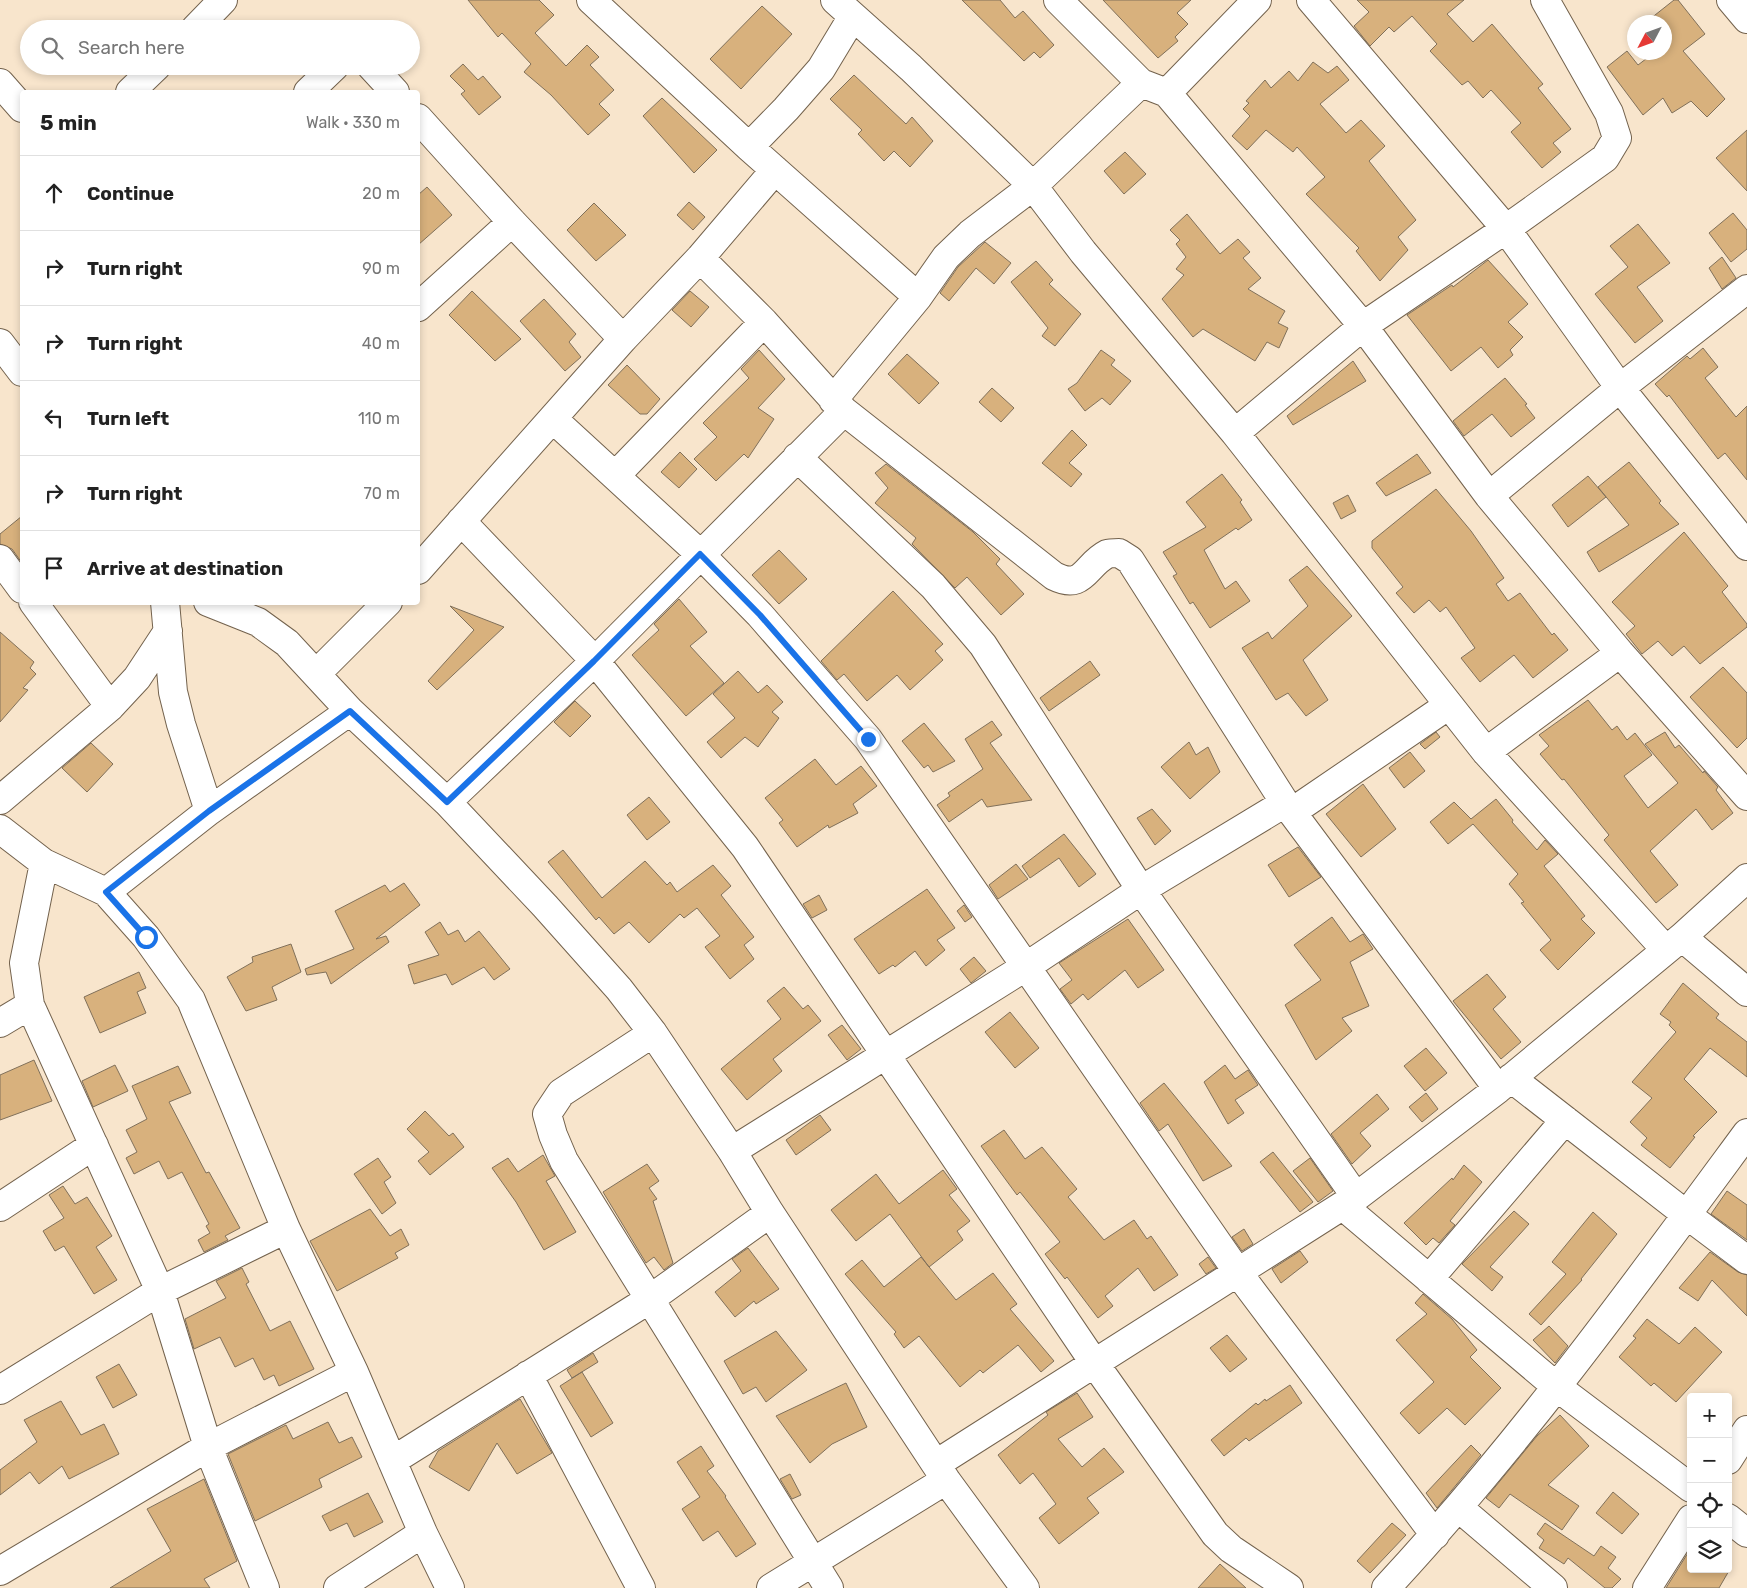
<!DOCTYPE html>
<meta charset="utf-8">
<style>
:root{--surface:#fff;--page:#f2f2f2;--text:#222;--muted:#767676;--line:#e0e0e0}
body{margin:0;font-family:Rubik,sans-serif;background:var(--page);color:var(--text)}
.controls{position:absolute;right:15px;bottom:15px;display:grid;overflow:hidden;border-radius:5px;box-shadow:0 2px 8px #0003}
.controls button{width:45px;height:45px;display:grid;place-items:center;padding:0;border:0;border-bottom:1px solid var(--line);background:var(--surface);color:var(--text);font:25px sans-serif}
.compass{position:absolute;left:1627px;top:15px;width:45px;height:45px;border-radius:50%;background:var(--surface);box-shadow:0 2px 8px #0003;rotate:229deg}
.stop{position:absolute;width:15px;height:15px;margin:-11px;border:4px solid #1a73e8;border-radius:50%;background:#fff}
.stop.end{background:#1a73e8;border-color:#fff;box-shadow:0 1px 5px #0008}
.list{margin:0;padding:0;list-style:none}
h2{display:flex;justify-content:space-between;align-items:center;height:65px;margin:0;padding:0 20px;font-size:21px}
h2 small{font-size:16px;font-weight:400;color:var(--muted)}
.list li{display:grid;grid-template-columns:32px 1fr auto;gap:15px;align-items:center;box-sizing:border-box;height:75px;padding:0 20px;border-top:1px solid var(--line)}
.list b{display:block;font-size:19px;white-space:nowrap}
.list em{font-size:16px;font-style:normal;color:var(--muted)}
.icon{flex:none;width:28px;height:28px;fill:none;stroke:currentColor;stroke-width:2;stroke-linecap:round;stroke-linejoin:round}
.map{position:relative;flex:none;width:1747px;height:1588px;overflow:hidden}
.search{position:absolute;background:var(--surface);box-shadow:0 2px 8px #0003;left:20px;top:20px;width:400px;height:55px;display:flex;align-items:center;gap:12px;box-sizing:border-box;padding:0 18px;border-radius:28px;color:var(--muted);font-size:19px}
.panel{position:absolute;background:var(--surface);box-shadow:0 2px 8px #0003;left:20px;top:90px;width:400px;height:515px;border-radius:5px}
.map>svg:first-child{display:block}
.building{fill:#d8b17d;stroke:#80705a}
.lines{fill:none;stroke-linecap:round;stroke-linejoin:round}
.minor-casing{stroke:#73624d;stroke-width:30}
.minor{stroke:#fff;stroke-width:28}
.route{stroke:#1a73e8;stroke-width:6}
</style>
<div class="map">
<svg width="1747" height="1588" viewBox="0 0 1747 1588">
<rect width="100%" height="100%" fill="#f8e5cc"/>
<!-- building -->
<path class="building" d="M468 0H539L554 15 535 33 566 66 587 45 599 57 590 65 614 90 599 104 610 115 588 135 551 95 524 72 531 64 502 33 498 37Z
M962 0H1000L1015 18 1023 11 1054 45 1040 58 1034 52 1024 61Z
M1103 0H1191L1177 13 1188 24 1175 37 1178 41 1158 58Z
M1357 0H1464L1447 14 1473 42 1492 24 1543 84 1538 88 1571 129 1553 143 1561 152 1542 168 1511 132 1521 123 1491 90 1483 98 1468 81 1462 85 1430 51 1437 44 1412 16 1394 32 1389 27 1370 46 1354 26 1369 12Z
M1674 0H1678L1705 34 1683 51 1725 99 1707 117 1691 101 1672 113 1663 98 1643 115 1607 67 1627 51 1638 65 1655 52H1664V45L1669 42 1664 37V22H1653L1650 19Z
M762 6 792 34 741 89 710 59Z
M1313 62 1328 73 1337 66 1349 80 1320 104 1346 133 1361 120 1385 146 1369 161 1416 220 1398 237 1408 250 1380 281 1356 251 1359 248 1306 194 1325 177 1297 147 1293 152 1266 130 1247 150 1232 136 1250 116 1243 109 1249 103 1246 101 1265 80 1271 88 1289 71 1298 81Z
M463 64 478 80 483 76 501 97 479 115 461 94 465 91 450 76Z
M854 75 906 124 912 117 933 141 910 167 894 151 884 161 858 134 862 130 830 99Z
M662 98 717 150 694 173 643 116Z
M1747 130V191L1716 158Z
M1125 152 1146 174 1124 194 1104 171Z
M427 187 452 215 418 245V195Z
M689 202 705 217 693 230 677 215Z
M594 203 626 235 596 261 567 230Z
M1733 213 1747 230V249L1731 262 1709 233Z
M1187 214 1220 254 1238 239 1250 252 1243 258 1261 278 1248 289 1285 311 1278 323 1288 328 1279 348 1267 342 1255 361 1203 329 1193 337 1162 299 1184 275 1176 269 1186 257 1176 244 1180 240 1170 230Z
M1638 224 1670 263 1637 287 1663 321 1635 343 1595 294 1628 267 1610 246Z
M985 242 1011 263 994 284 976 268 949 301 940 293 958 267Z
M1722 257 1736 278 1722 289 1709 268Z
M1488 260 1528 304 1508 322 1523 337 1510 350 1513 355 1498 368 1481 347 1451 371 1407 315 1452 285 1453 287Z
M1036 261 1053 280 1049 284 1081 314 1055 346 1042 336 1048 328 1011 282Z
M472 291 521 339 495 361 449 315Z
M690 291 709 307 691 327 672 310Z
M544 299 576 334 569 342 581 357 565 371 520 321Z
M1703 348 1718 367 1705 378 1736 417 1747 406V480L1725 453 1718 459 1669 395 1667 397 1655 384 1687 356 1690 359Z
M759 350 785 379 758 408 774 419 748 458 744 454 716 481 694 459 717 437 703 423 749 378 741 369Z
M1101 350 1115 360 1111 365 1131 381 1110 405 1102 398 1085 411 1068 389 1077 383Z
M907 354 939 383 919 404 888 374Z
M1353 361 1366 381 1293 425 1287 416Z
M627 365 660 399 647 414H640L608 385Z
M1505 378 1527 404 1525 405 1535 418 1511 437 1492 414 1464 436 1453 421Z
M992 388 1014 408 1001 422 979 402Z
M1072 430 1087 445 1069 463 1082 474 1071 487 1042 463Z
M680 452 697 469 679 488 661 472Z
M1417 454 1431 473 1386 496 1376 483Z
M1629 462 1661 501 1659 503 1679 524 1599 572 1587 552 1629 525 1598 487Z
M886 464 973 532 1000 559 996 564 1024 594 1001 615 967 577 955 588 912 544 916 538 875 503 888 488 875 473Z
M1222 474 1242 500 1240 502 1252 520 1238 530 1236 528 1204 550 1225 589 1236 581 1250 601 1210 628 1193 602 1190 604 1173 576 1177 574 1163 552 1206 527 1186 502Z
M1588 476 1606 497 1568 527 1552 505Z
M1436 489 1471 531 1504 578 1496 584 1508 601 1520 593 1552 635 1554 633 1568 650 1533 678 1514 655 1480 682 1461 658 1475 648 1446 607 1440 612 1429 600 1414 613 1396 593 1403 587 1372 548V541Z
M1348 495 1356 511 1341 519 1333 503Z
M22 516V563L12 549 0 544V534Z
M1684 532 1728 586 1722 592 1747 624V627L1700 664 1684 646 1672 656 1658 641 1642 654 1626 634 1635 626 1612 602Z
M779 550 807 579 779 604 752 575Z
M1307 566 1352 616 1303 660 1328 700 1306 716 1288 693 1276 700 1242 648 1268 632 1272 639 1308 606 1289 580Z
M893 591 943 644 935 651 943 660 910 690 897 675 867 701 844 674 837 680 821 661Z
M679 599 707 632 690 646 724 683 686 716 632 655 659 630 654 624Z
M450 606 504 627 437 690 428 681 474 630Z
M0 632 34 662 30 668 36 674 23 688 28 690 0 722Z
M1090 661 1100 675 1049 711 1040 698Z
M1723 667 1747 693V738L1737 748 1690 697Z
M738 671 758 693 767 685 783 702 772 712 779 718 758 747 745 737 721 758 707 742 735 718 713 694Z
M1588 700 1612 730 1617 726 1627 740 1635 733 1652 755 1624 776 1648 808 1678 783 1645 744 1665 732 1675 748 1679 745 1703 773 1704 771 1718 787 1716 790 1733 813 1712 830 1696 809 1650 851 1678 885 1656 903 1604 840 1609 835 1564 779 1562 780 1540 754 1549 746 1539 735Z
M575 701 591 716 570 737 554 722Z
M992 721 1002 735 990 743 1032 800 987 807 982 799 949 822 937 805 950 796 948 793 983 769 965 739Z
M924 723 955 761 933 772 928 765 924 768 902 741Z
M1436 732 1440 737 1425 749 1420 744Z
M1189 742 1196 755 1208 747 1220 772 1190 799 1161 767Z
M91 743 113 764 87 792 62 768Z
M1410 752 1425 771 1404 788 1389 768Z
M815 759 836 785 861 766 877 786 853 804 858 813 829 828 828 825 797 847 779 823 783 820 765 798Z
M1363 784 1396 829 1361 857 1326 814Z
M649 797 670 822 647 840 627 815Z
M1496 799 1513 820 1512 822 1537 850 1545 840 1558 854 1544 866 1585 916 1581 919 1595 933 1558 970 1540 950 1551 940 1521 903 1524 902 1509 884 1518 874 1473 824 1448 844 1430 822 1454 802 1471 819Z
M1152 809 1171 831 1155 845 1137 818Z
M1064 834 1096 874 1079 887 1059 858 1030 878 1022 866Z
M1298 847 1321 877 1289 897 1268 865Z
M563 850 602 898 645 861 667 885 670 882 677 892 713 865 731 886 721 895 754 937 744 945 754 959 730 979 705 947 720 936 697 908 684 918 680 914 649 943 629 922 614 934 599 917 596 920 548 862Z
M1016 864 1028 879 998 899 989 885Z
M404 883 420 905 376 939 386 936 389 942 331 984 326 972 307 975 305 969 354 949 335 911 385 885 390 892Z
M927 889 955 928 937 940 945 950 926 966 915 951 895 967 893 965 879 974 854 939Z
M819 895 827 910 812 918 803 904Z
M964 905 972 917 965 922 957 911Z
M1332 917 1350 942 1363 934 1373 949 1350 962 1369 1006 1342 1018 1352 1031 1316 1060 1285 1005 1321 980 1294 945Z
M1128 919 1164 970 1138 988 1125 970 1088 1000 1083 994 1071 1004 1060 989 1072 980 1059 963Z
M440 922 448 935 458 930 465 942 479 931 510 969 494 980 484 967 452 985 446 974 414 984 408 965 439 955 425 932Z
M291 944 301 972 272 987 277 1000 246 1011 227 977 253 962 252 957Z
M974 957 986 971 971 983 960 969Z
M139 972 146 988 137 992 146 1013 100 1033 84 997Z
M1487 974 1506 997 1493 1009 1521 1042 1501 1059 1453 1001Z
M1683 983 1719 1014 1716 1018 1747 1042V1077L1710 1048 1684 1079 1717 1112 1693 1136 1695 1137 1670 1168 1641 1145 1647 1138 1630 1122 1652 1098 1632 1082 1676 1032 1669 1025 1671 1022 1660 1014Z
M784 987 803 1009 808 1005 821 1021 773 1059 782 1071 747 1100 721 1069 781 1019 767 1001Z
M1010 1012 1039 1048 1015 1068 985 1032Z
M842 1025 861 1049 847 1060 828 1035Z
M1426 1048 1447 1073 1425 1091 1404 1066Z
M34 1060 52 1101 0 1120V1075Z
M115 1065 128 1091 93 1107 82 1081Z
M1225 1065 1235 1079 1248 1070 1258 1085 1235 1100 1244 1113 1228 1124 1204 1082Z
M178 1066 191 1093 169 1102 206 1173 209 1172 240 1228 225 1236 228 1240 204 1252 198 1240 210 1233 206 1226 209 1224 182 1172 168 1179 159 1161 134 1174 126 1158 137 1152 126 1130 147 1119 132 1086Z
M1164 1083 1232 1166 1203 1181 1168 1124 1159 1131 1140 1103Z
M1426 1093 1438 1109 1422 1122 1409 1107Z
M1377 1094 1389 1109 1360 1133 1371 1146 1352 1164 1331 1134Z
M425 1111 449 1136 453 1133 464 1147 430 1175 418 1161 429 1152 407 1129Z
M820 1115 831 1130 796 1155 786 1140Z
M1004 1130 1025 1159 1042 1147 1077 1189 1068 1197 1104 1240 1134 1220 1147 1239 1151 1236 1178 1275 1154 1291 1138 1268 1105 1296 1113 1306 1098 1318 1067 1277 1065 1279 1045 1254 1060 1242 1020 1192 1017 1195 981 1146Z
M1273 1152 1313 1202 1300 1212 1260 1162Z
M543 1155 555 1176 546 1181 576 1232 544 1250 516 1202 492 1168 508 1158 518 1172Z
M378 1158 391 1177 384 1182 396 1203 382 1214 354 1174Z
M1310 1158 1333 1191 1318 1202 1293 1171Z
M647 1164 659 1181 649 1188 657 1199 653 1201 673 1263 664 1270 654 1257 646 1263 603 1192Z
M1464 1165 1482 1182 1450 1221 1455 1225 1439 1243 1433 1238 1426 1245 1404 1223 1452 1178 1453 1180Z
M943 1170 957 1189 949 1195 970 1221 957 1231 963 1240 929 1267 890 1214 856 1241 831 1210 876 1174 899 1204Z
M63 1186 75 1204 87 1197 112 1236 96 1247 117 1280 94 1294 64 1246 55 1251 43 1231 64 1218 49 1195Z
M1727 1191 1747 1205V1240L1711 1214Z
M370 1209 390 1236 401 1229 409 1245 395 1253 398 1258 337 1291 310 1241Z
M1514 1211 1529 1224 1490 1267 1503 1277 1492 1291 1462 1264Z
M1593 1212 1617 1234 1581 1279 1582 1280 1541 1325 1529 1314 1566 1274 1552 1262Z
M1244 1229 1253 1244 1242 1251 1232 1237Z
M748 1248 779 1289 756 1304 754 1301 735 1317 715 1292 741 1271 732 1259Z
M1300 1251 1308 1262 1281 1283 1272 1269Z
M1710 1252 1738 1272 1747 1275V1316L1712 1280 1698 1301 1679 1288Z
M921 1257 956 1300 993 1273 1017 1304 1010 1309 1054 1361 1041 1372 1018 1345 983 1373 980 1370 960 1387 919 1336 904 1348 894 1334 896 1332 845 1274 862 1260 884 1287Z
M1208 1257 1216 1268 1206 1274 1199 1264Z
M242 1268 249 1282 246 1284 270 1331 290 1321 314 1369 279 1386 274 1375 264 1380 253 1358 235 1367 220 1337 194 1349 185 1319 226 1298 216 1281Z
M1423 1294 1452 1319 1477 1350 1470 1357 1501 1388 1465 1425 1447 1408 1419 1434 1400 1413 1434 1382 1396 1340 1427 1314 1415 1303Z
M1647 1319 1679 1344 1695 1327 1722 1352 1676 1402 1654 1383 1651 1386 1619 1357 1636 1338 1633 1336Z
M1549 1326 1568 1346 1555 1363 1533 1340Z
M776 1331 807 1370 766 1402 756 1387 743 1394 724 1361Z
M1227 1335 1247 1359 1230 1372 1210 1348Z
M593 1353 598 1362 572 1378 567 1370Z
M119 1364 137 1395 113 1408 96 1377Z
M582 1372 613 1423 591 1437 560 1386Z
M846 1383 867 1427 832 1444 810 1463 776 1416Z
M1290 1385 1302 1403 1249 1441 1246 1438 1224 1456 1211 1440 1256 1403 1258 1405 1265 1399 1266 1401Z
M1077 1393 1093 1417 1058 1439 1082 1467 1104 1448 1124 1472 1087 1498 1099 1513 1059 1544 1039 1518 1056 1504 1033 1473 1020 1484 998 1455 1048 1415 1046 1412Z
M520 1399 552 1453 517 1474 497 1443 469 1491 429 1467 438 1451Z
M61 1401 81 1435 104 1424 119 1454 69 1479 62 1466 39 1484 30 1472 0 1495V1470L37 1442 24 1420Z
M1560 1415 1589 1446 1548 1485 1579 1506 1562 1530 1510 1494 1499 1508 1486 1498 1537 1436Z
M328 1422 339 1443 352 1437 362 1457 319 1479 322 1487 255 1521 228 1454 286 1425 293 1439Z
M1471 1445 1481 1455 1437 1508 1426 1493Z
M701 1446 714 1466 707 1471 726 1496 725 1497 756 1544 736 1557 718 1531 703 1541 682 1509 700 1497 677 1462Z
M790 1474 801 1495 792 1499 780 1479Z
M204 1479 237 1561 204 1579 210 1588H110L171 1551 147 1509Z
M1613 1492 1639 1514 1622 1534 1596 1513Z
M368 1493 383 1522 354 1537 347 1523 330 1531 322 1516Z
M1392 1523 1406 1535 1370 1573 1357 1561Z
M1545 1523 1594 1556 1601 1546 1616 1557 1608 1568 1621 1579 1612 1588H1605L1568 1558 1564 1564 1539 1548 1544 1540 1537 1534Z
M1691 1548V1569H1730L1719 1588H1666Z
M1220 1564 1246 1588H1198Z"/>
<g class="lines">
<!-- minor casing -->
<g class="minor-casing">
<path id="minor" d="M591 0 749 147 918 297
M835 0 911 68 1033 186 1083 252 1235 433 1486 752 1666 950
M1058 0 1141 83 1167 93 1363 326 1489 496 1620 653 1747 796
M1311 0 1506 229 1620 388 1747 546
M1731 0 1747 19
M195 29 223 0
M371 66 395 92
M0 83 22 108
M130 92 157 66
M308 92 335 66
M1167 93 1257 0
M418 118 512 222 623 339
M749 147 786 109 821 69 853 16
M700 258 764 322 844 411 1054 576C1084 591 1085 565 1107 554 1110 553 1116 553 1119 553L1130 560 1285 803 1498 1089
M418 307 512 222
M0 343 22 372
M833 400 918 297 946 257 970 234 1033 186 1141 83
M553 419 700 554 760 615 868 739 1239 1274 1435 1535
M1235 433 1363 326 1506 229 1605 158 1617 138 1609 113 1545 0
M797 457 933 586 983 645 1141 890 1356 1197
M616 475 764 322
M1489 496 1620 388 1747 289
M461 521 595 661 745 847 1095 1364 1215 1534 1231 1549 1289 1588
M0 559 22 589
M418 570 623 339 700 258 775 170
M33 602 110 707
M165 602 173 692 181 724 209 811
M208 602 258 622 287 643 350 711 447 802 545 906 619 989 653 1033 732 1151 770 1213 946 1480 1025 1588
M317 673 388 602
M1486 752 1620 653
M0 800 110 707 137 678 168 631
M447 802 595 661 844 411
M1292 812 1449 705
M0 829 44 863 106 892 146 937 191 1000 286 1229 354 1372 423 1533 450 1588
M44 863 24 963 30 1005 160 1291 208 1447 265 1588
M106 892 209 811 350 711
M1682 937 1747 992
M0 1023 30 1005
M653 1033 561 1093 547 1114 553 1135 564 1161 829 1588
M1511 1078 1687 1215 1747 1260
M732 1151 1027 966 1141 890 1285 803
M1343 1206 1557 1387 1691 1488
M0 1207 94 1145
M1429 1279 1565 1120
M528 1375 641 1588
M0 1390 160 1291 286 1229
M1728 1460 1747 1430
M392 1461 650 1299 770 1213
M936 1464 1356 1197 1498 1089 1682 937 1747 878
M1459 1508 1553 1588
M1728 1518 1747 1533
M0 1571 208 1447 354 1372
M338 1588 423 1533
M771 1588 946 1480
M1386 1588C1518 1446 1632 1289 1747 1133
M1647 1588 1691 1519"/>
</g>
<!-- minor -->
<use href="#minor" class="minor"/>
</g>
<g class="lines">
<!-- route -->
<path class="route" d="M146 937 106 892 209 811 350 711 447 802 594 661 700 554 760 615 868 739"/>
</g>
</svg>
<div class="controls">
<button>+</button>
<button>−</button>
<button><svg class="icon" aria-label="locate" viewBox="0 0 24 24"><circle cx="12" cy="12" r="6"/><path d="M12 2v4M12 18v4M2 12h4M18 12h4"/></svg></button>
<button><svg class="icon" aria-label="layers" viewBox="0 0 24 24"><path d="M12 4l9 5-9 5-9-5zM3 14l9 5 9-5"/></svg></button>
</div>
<svg class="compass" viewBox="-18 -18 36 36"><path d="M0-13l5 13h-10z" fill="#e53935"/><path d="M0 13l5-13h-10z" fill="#767676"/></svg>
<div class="stop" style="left:146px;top:937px"></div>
<div class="stop end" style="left:868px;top:739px"></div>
<div class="search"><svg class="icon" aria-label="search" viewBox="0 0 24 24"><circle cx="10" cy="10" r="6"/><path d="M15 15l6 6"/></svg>Search here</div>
<section class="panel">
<h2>5 min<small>Walk · 330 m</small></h2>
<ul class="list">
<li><svg class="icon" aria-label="ahead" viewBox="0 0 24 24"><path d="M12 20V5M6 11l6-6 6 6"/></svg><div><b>Continue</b></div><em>20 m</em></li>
<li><svg class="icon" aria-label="right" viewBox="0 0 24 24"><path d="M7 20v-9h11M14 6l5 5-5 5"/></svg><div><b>Turn right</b></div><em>90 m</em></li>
<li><svg class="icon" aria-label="right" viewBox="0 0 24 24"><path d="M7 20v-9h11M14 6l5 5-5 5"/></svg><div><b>Turn right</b></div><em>40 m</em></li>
<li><svg class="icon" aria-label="left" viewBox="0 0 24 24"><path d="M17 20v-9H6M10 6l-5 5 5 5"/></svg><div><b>Turn left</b></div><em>110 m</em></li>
<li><svg class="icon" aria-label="right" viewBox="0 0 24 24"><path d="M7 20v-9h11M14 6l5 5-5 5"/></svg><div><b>Turn right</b></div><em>70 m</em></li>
<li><svg class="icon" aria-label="arrive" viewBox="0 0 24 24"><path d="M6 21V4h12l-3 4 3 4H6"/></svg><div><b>Arrive at destination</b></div></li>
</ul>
</section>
</div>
